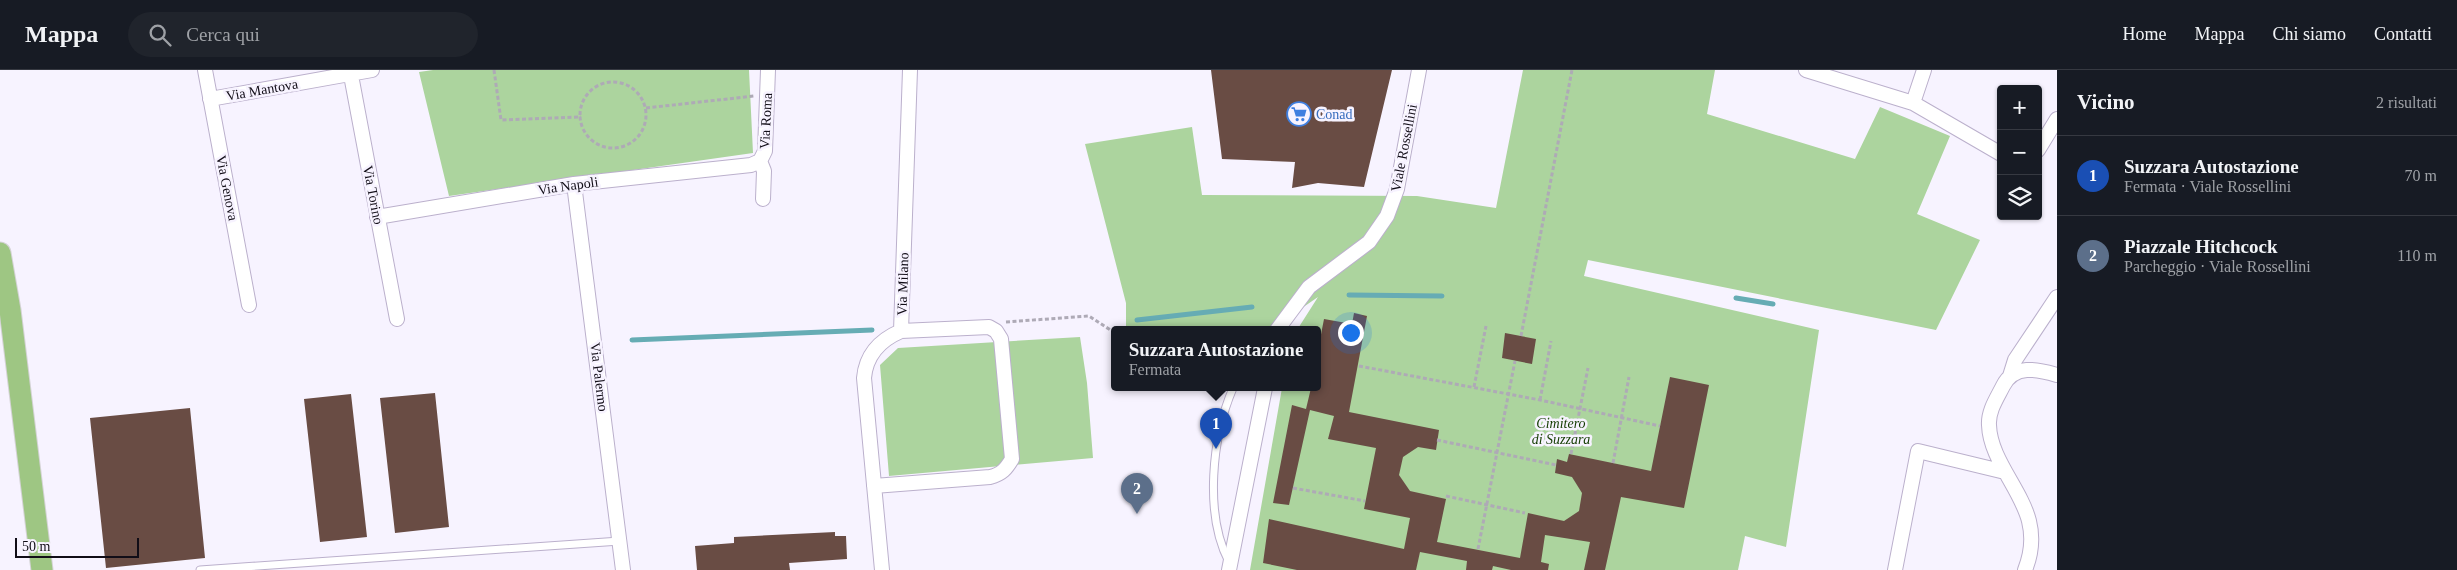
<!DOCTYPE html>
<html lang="it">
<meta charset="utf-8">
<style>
:root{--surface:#171b24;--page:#20242c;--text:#f1f3f6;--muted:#9ea1a6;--line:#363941;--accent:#b45309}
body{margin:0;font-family:Georgia,serif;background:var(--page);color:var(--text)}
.controls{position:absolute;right:15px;top:15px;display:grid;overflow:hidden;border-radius:5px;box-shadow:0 1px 4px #0004}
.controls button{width:45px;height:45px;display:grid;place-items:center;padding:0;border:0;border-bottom:1px solid var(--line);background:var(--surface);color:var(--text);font:25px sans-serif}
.scale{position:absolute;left:15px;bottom:12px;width:124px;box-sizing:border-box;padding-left:5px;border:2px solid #110d17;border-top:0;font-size:14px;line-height:18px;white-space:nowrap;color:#110d17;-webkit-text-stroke:4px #f7f3ff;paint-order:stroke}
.you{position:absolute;left:1350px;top:262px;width:18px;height:18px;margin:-12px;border:4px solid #fff;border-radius:50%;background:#1a73e8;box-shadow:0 0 0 8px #1a73e833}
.badge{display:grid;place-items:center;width:32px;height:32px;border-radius:50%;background:var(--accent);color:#fff;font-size:16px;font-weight:700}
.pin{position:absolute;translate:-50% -41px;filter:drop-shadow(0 1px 2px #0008)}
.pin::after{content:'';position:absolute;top:26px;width:18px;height:15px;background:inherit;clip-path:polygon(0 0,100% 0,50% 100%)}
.popup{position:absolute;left:1111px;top:256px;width:210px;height:65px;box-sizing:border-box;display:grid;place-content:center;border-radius:5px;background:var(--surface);filter:drop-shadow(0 1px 4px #0005);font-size:16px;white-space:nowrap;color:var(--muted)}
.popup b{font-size:19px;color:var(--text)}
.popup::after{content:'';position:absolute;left:50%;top:100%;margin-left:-10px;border:10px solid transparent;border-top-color:var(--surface)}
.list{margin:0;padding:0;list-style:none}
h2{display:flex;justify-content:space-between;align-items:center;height:65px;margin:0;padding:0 20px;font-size:21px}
h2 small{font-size:16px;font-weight:400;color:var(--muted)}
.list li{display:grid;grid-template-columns:32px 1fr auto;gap:15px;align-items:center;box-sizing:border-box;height:80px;padding:0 20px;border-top:1px solid var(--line)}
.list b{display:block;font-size:19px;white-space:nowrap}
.list p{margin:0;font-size:16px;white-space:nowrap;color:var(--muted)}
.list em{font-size:16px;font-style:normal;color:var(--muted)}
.icon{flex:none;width:28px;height:28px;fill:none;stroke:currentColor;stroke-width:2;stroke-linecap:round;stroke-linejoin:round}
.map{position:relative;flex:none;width:2057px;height:500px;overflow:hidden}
header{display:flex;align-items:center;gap:30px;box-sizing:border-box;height:70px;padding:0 25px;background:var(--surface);border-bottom:1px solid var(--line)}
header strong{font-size:24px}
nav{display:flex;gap:28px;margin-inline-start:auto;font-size:18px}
.search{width:350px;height:45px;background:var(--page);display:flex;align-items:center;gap:12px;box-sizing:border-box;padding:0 18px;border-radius:28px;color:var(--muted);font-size:19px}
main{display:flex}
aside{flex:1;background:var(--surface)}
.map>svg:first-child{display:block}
.green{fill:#acd49e}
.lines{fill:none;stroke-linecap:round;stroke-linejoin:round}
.stream{stroke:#66acb4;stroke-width:5}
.building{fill:#694c44}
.service-casing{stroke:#bbb0cc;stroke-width:9}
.minor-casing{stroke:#bbb0cc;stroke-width:16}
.primary-casing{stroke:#d4d3d5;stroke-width:23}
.path{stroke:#aeaab6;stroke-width:3;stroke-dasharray:4 2.5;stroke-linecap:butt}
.service{stroke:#fff;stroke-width:7}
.minor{stroke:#fff;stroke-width:14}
.primary{stroke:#9ec683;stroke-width:21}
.labels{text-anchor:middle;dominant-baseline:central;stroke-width:5;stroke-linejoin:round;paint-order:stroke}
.street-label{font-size:14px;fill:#110d17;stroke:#f7f3ff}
.shop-label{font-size:14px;fill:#366cbe;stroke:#f7f3ff;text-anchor:start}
.park-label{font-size:14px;font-style:italic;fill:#133c00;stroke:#f7f3ff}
</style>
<header>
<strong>Mappa</strong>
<div class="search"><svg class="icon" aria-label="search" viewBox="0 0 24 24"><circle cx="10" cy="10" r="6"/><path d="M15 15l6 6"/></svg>Cerca qui</div>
<nav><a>Home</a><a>Mappa</a><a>Chi siamo</a><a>Contatti</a></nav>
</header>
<main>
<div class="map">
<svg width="2057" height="500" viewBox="0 0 2057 500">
<rect width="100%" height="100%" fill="#f7f3ff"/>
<!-- green -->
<path class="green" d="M433 0H749L753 83 449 126 419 2Z
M1523 0H1715L1707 44 1855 89 1880 37 1950 66 1917 144 1980 170 1936 260 1588 190 1584 206 1819 260 1786 477 1745 466 1738 500H1250L1282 318H1317V260H1297L1318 227 1270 260H1126V233L1085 74 1192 57 1202 125 1417 126 1496 138Z
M1080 267 1087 313 1093 388 889 406 880 295 898 278Z"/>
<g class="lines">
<!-- stream -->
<path class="stream" d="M1349 225 1442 226
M1736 228 1773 234
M1137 250 1252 237
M632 270 872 260"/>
</g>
<!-- building -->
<path class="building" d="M1211 0H1392L1364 117 1318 113 1292 118 1295 92 1222 89Z
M1354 243 1367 246 1349 342 1439 360 1436 380 1418 377 1403 387 1399 405 1410 421 1446 429 1437 472 1520 488 1528 443 1564 451 1579 441 1582 423 1572 407 1555 403 1557 389 1567 392 1569 384 1651 401 1670 307 1709 315 1684 438 1621 427 1605 500H1584L1590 472 1545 465 1541 492 1549 494 1548 500H1511L1493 496 1492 500H1466L1467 491 1420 482 1416 500H1297L1263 493 1269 449 1404 479 1410 448 1364 439 1376 378 1328 369 1334 346 1310 340 1289 435 1273 433 1292 335 1306 339 1311 318H1317V285L1324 249 1352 254Z
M1505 263 1536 269 1532 294 1502 288Z
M435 323 449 457 395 463 380 328Z
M351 324 367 467 320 472 304 329Z
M190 338 205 488 106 498 90 348Z
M835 462V466H846L847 489 789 493 790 500H697L695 476 734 473V467Z"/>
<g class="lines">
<!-- service casing -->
<g class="service-casing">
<path id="service" d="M1229 492C1204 444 1212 367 1233 318
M200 500 620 471"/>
</g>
<!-- minor casing -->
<g class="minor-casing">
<path id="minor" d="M205 0 249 235
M350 0 397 249
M1806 0 1913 33 2001 84
M210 29 372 0
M1913 33 1924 0
M2038 80 2057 49
M574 114 623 500
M763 129 764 101 760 91 765 81 768 0
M377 147 574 114 751 95 760 91
M1277 260 1309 217 1369 172 1387 146 1397 119 1419 0
M2010 306 2015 290 2057 227
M874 416 990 407C1002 404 1006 399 1012 389L1001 269 996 261 989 257 901 261
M882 500 864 308C866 285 880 270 901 261L910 0
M1229 500 1265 318
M1895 500 1918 381 2005 402
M2025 500C2031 485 2033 467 2029 451 2021 419 1990 389 1989 355 1988 341 1997 328 2003 316 2014 294 2037 299 2057 305"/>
</g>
<!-- primary casing -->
<g class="primary-casing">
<path id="primary" d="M0 183 10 240 42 500"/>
</g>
<!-- path -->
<path class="path" d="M494 0 501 50 581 47
M580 45a33 33 0 1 1 66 0a33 33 0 1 1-66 0Z
M646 38 754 26
M1006 252 1089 246 1115 263
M1521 266 1572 0
M1359 296 1540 330 1660 356
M1474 317 1486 256
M1540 330 1551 271
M1437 370 1556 395
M1571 384 1588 298
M1613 393 1629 307
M1293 418 1365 431
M1446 426 1525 443
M1478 479 1515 291"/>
<!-- service -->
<use href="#service" class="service"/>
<!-- minor -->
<use href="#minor" class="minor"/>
<!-- primary -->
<use href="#primary" class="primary"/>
</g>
<!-- icons -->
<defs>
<g id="supermarket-ring" transform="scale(1.25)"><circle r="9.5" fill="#f7f3ff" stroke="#3f7fe0" stroke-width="1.5"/><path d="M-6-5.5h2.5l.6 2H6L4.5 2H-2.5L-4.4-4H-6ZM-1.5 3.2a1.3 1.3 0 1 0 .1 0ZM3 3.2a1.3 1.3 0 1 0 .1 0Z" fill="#3f7fe0"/></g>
</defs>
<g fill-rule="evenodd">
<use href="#supermarket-ring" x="1299" y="44"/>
</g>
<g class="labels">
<!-- street labels -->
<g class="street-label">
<text transform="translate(262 20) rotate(-10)">Via Mantova</text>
<text transform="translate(766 51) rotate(-87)">Via Roma</text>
<text transform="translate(1404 78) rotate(-79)">Viale Rossellini</text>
<text transform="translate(568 116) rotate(-8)">Via Napoli</text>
<text transform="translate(227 118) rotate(79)">Via Genova</text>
<text transform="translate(373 125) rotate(79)">Via Torino</text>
<text transform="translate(903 214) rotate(-88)">Via Milano</text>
<text transform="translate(599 307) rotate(83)">Via Palermo</text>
</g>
<!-- shop labels -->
<g class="shop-label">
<text x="1316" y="44">Conad</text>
</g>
<!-- park labels -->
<g class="park-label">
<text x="1561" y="353">Cimitero<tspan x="1561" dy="16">di Suzzara</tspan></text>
</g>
</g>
</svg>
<div class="controls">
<button>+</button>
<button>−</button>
<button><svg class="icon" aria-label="layers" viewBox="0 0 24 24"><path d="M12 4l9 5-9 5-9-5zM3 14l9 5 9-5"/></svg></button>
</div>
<div class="scale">50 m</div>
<div class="you"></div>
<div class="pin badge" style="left:1216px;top:379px;background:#1a4fb4">1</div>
<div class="popup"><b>Suzzara Autostazione</b>Fermata</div>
<div class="pin badge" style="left:1137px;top:444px;background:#5c6f8a">2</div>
</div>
<aside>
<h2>Vicino<small>2 risultati</small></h2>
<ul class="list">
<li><span class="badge" style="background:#1a4fb4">1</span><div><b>Suzzara Autostazione</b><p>Fermata · Viale Rossellini</p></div><em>70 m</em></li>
<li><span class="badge" style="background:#5c6f8a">2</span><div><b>Piazzale Hitchcock</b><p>Parcheggio · Viale Rossellini</p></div><em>110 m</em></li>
</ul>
</aside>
</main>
